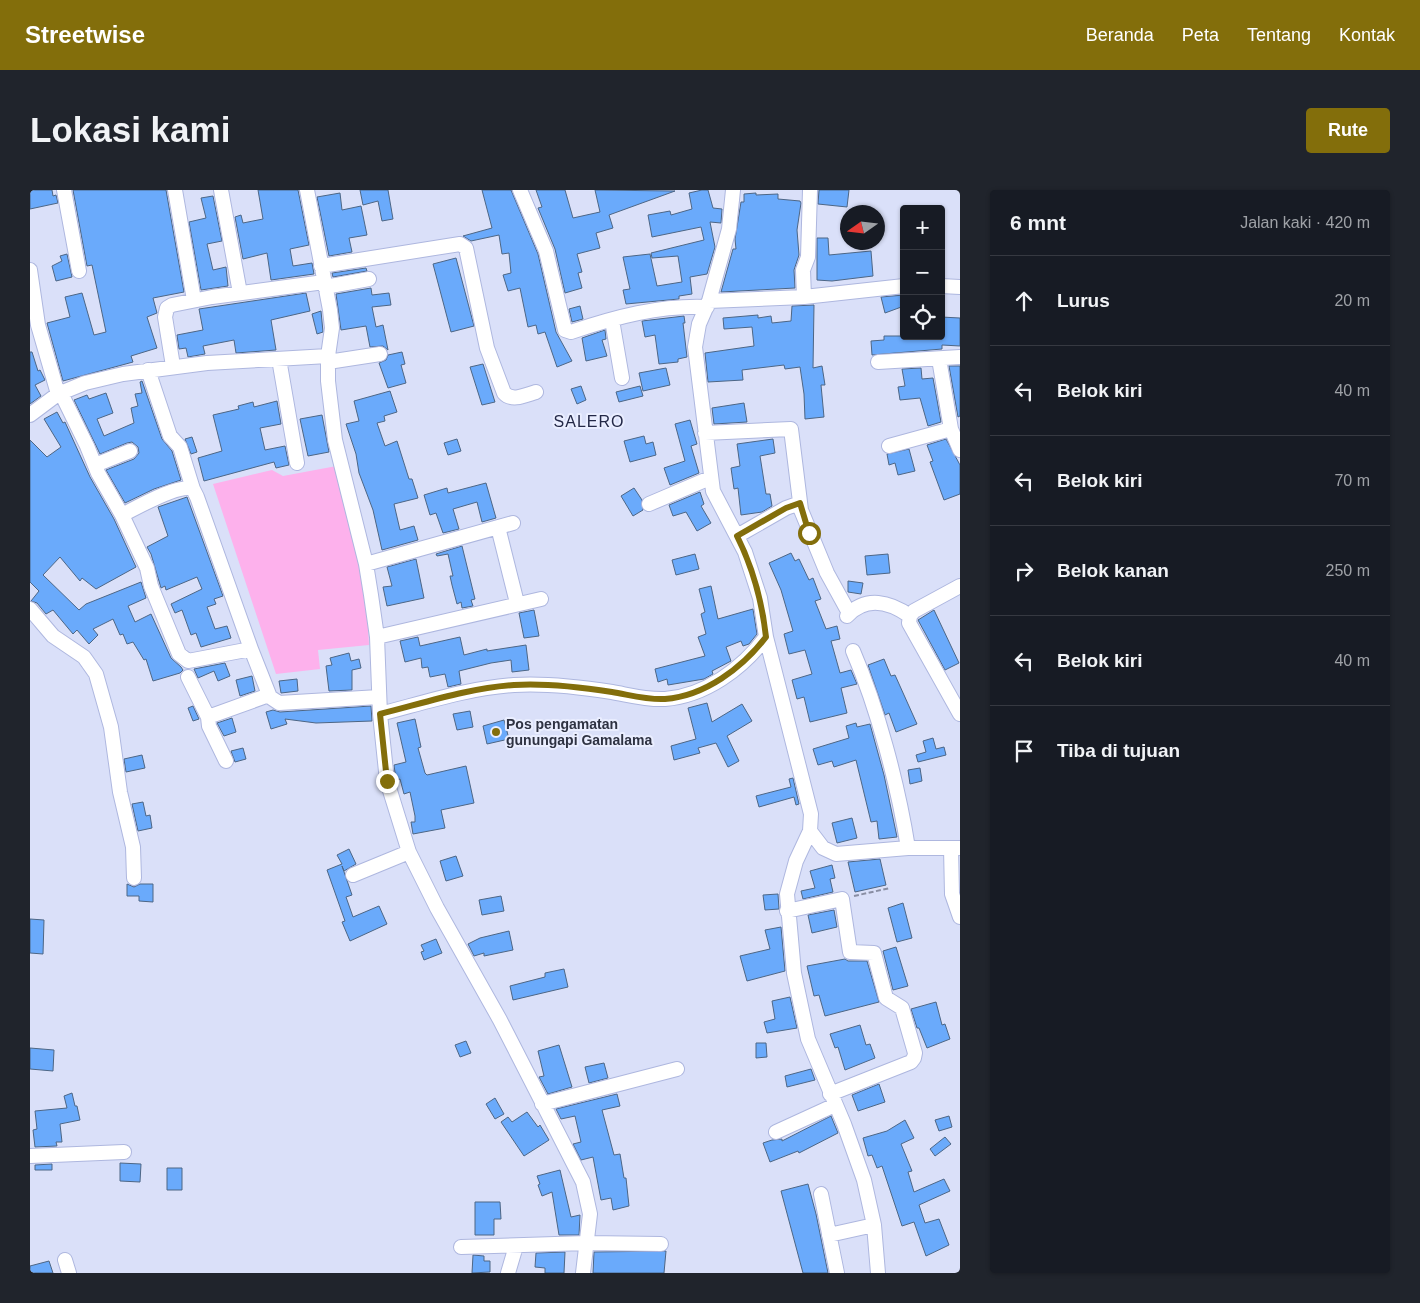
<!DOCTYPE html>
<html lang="id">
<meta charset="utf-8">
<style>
:root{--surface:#171b24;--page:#20242c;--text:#f1f3f6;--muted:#9ea1a6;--line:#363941;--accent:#836e0b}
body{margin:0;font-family:Arial,sans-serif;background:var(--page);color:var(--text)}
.controls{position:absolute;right:15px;top:15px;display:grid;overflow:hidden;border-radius:5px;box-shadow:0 1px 4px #0004}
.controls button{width:45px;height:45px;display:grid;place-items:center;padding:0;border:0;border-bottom:1px solid var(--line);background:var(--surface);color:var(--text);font:25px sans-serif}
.compass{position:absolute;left:810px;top:15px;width:45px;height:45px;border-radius:50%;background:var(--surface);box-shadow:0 1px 4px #0004;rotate:256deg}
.stop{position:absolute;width:15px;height:15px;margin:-11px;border:4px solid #836e0b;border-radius:50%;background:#fff}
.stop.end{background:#836e0b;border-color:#fff;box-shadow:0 1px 5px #0008}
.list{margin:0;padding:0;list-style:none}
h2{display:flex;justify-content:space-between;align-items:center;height:65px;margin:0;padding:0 20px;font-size:21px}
h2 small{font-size:16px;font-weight:400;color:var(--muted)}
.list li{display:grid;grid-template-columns:32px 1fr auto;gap:15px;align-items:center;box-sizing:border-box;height:90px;padding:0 20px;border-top:1px solid var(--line)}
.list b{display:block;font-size:19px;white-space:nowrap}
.list em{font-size:16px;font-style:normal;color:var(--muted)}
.icon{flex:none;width:28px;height:28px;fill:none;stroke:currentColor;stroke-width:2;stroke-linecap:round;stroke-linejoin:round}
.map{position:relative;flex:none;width:930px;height:1083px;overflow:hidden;border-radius:5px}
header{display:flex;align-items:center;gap:30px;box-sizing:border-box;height:70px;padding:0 25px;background:var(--accent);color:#fff}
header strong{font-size:24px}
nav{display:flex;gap:28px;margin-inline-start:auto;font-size:18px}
.intro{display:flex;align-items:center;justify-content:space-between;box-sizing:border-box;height:120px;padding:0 30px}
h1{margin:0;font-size:35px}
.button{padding:12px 22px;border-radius:5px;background:var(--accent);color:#fff;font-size:18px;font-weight:700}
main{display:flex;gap:30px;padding:0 30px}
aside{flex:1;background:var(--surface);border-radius:5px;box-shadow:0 1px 4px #0004}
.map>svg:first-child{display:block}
.green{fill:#fdb1ec}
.building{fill:#6aaafb;stroke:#4d6685}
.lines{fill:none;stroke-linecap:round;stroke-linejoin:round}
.minor-casing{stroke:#aeb7df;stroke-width:16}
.path{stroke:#898ea3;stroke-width:2;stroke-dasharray:5 2.5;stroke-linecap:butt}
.minor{stroke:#fff;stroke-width:14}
.route{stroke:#836e0b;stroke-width:6}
.poi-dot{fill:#836e0b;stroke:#eaeeff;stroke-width:2}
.labels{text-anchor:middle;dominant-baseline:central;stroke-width:4;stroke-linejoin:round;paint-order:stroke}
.poi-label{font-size:14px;font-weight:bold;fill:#2e3242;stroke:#eaeeff;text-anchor:start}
.quarter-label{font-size:16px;letter-spacing:1px;fill:#232847;stroke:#eaeeff}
</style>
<header>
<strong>Streetwise</strong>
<nav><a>Beranda</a><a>Peta</a><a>Tentang</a><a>Kontak</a></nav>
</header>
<div class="intro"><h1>Lokasi kami</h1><a class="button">Rute</a></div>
<main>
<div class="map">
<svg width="930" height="1083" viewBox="0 0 930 1083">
<rect width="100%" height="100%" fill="#dae0f9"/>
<!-- green -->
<path class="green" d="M312 275 336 401 339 455 288 460 290 479 246 484 183 294 242 280 253 286Z"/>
<!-- building -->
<path class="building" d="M0 0H22L23 6 26 5 28 13 0 19Z
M43 0H136L154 102 123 108 127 123 117 127 127 158 101 166 103 172 33 191 17 133 40 127 35 107 52 103 64 145 76 142 62 75 57 76Z
M228 0H268L279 55 260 59 263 76 282 73 284 84 241 90 237 63 213 69 205 27 211 25 213 33 233 29Z
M330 0H358L363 29 352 31 348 11 333 15Z
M452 0H481L508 64 526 142 542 171 527 177 515 142 508 144 506 135 498 137 490 98 478 101 473 85 481 83 479 63 472 64 469 45 441 51 433 46 462 38Z
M506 0H535L543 28 570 22 565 0 645 1 579 25 583 38 566 43 570 58 547 64 552 82 548 83 552 98 535 103 525 59 508 18 512 17Z
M672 0H678L683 18 692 19 691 33 680 32 685 57 677 84 660 87 662 104 649 106V109L596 114 593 100 600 99 593 67 620 64 627 96 652 92 648 66 622 68 621 63 674 50 671 37 622 47 618 25 640 21 641 25 662 19 659 3Z
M789 0H819L817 17 788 14Z
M310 3 312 20 331 16 337 45 319 48 322 62 299 66 287 7Z
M726 3V5L748 4V9L770 11 771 13 767 40 769 65 764 80 765 98 691 102 703 59H706L705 49 711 12H714V4Z
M183 6 192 51 177 54 183 80 196 77 198 96 171 100 159 32 176 28 171 8Z
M787 48H798L799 65 841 61 843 86 802 91 787 90Z
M37 64 42 87 26 91 22 76 32 71 30 66Z
M426 68 444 136 421 142 403 74Z
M336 78 337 81 303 87 302 83Z
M341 98 342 105 359 103 361 115 342 117 346 137 353 135 358 160 353 156 340 157 336 136 311 140 306 104Z
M276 103 280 121 241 130 246 160 206 163 204 150 173 156 175 164 158 167 156 158 149 159 147 145 173 140 169 119Z
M874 105V116L855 123 851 107Z
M784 115 783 178 792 176 795 195H791L794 227 775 229 774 204 770 177 755 179 754 175 712 180 713 190 678 192 675 163 724 156 722 137 694 139 693 128 728 125V128L741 126 742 133 761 131 762 116Z
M550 116 553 129 542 132 539 119Z
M291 121 293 142 287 144 282 124Z
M654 126 655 133H653L657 167 648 169V172L629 174 625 145 615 147 612 131Z
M911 127 930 128V156L912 155V159L842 165 841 151 854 150V146H911Z
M575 140 576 149 572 150 577 166 556 171 552 148Z
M0 162H2L8 181 10 180 15 190 5 195 11 206 0 214Z
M372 162 375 174 371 175 376 193 358 198 349 173 356 170 358 165Z
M453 174 465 212 452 215 440 177Z
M919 176H930V226L928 227Z
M636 178 640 195 613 201 609 183Z
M891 178 892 189 903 188 911 232 898 236 890 208 870 210 868 197 875 196 872 179Z
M112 191 132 249 142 261 151 290 124 299 95 313 76 280 104 269 109 263 108 257 102 252 97 253 70 264 44 210 57 205 59 209 76 203 83 223 67 229 74 246 104 233 101 218 108 216 105 204 112 203 110 192Z
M551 196 556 210 547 214 541 199Z
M610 196 613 206 589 212 586 202Z
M360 201 367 222 354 226 355 231 347 233 355 256 367 251 379 289H382L388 308 364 314 370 340 384 336 388 350 352 360 343 320 329 283 326 264 316 234 329 231 324 211Z
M247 211 251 234 230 238 235 260 255 256 259 275 246 278 244 272 174 291 168 268 192 261 183 225 209 219 208 216 223 212 224 217Z
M714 213 717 232 684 234 682 218Z
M27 222 33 233 35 232 60 287 84 329 106 377 66 399 52 388 50 391 30 367 13 385 49 420 56 414 111 392 116 408 98 416 105 432 121 424 141 468 151 477 153 480 150 483 123 491 116 469 114 470 103 452 97 454 93 444 90 445 83 429 63 439 68 445 59 454 47 440 43 444 23 420 16 424 7 413 1 411 9 401 0 392V250L17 267 31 257 14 229Z
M292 225 299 262 278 266 270 229Z
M660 230 667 254 661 256 669 283 640 295 634 278 655 271 645 234Z
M614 246 616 254 623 252 626 265 600 272 594 251Z
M162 247 167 262 161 264 155 249Z
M427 249 431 261 418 265 414 253Z
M743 249 745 263 730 266 736 304H740L742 316 732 322 711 325 708 298 704 299 701 278 710 276 707 254Z
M916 249 930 275V304L914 310 900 272 903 271 897 255Z
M879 259 885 281 868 285 865 273 859 275 857 264Z
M456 293 466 328 452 332 447 312 423 319 429 339 413 343 406 323 400 325 394 305 417 298 418 303Z
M604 298 612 310 613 320 603 326 591 306Z
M670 302 674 314 671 316 681 333 667 341 656 322 643 326 639 315Z
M157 307 193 406 184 409 186 414 177 417 185 439 197 436 201 448 171 457 166 443 161 445 152 420 145 423 141 414 172 399 167 387 136 400 135 396 131 398 121 364 117 357 138 346 128 317Z
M432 356 445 409 441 410 443 416 432 418 431 412 427 414 422 395 420 386H423L418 364 407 366 406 364Z
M761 363 765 371 769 369 779 390 783 388 791 409 785 411 796 439 807 436 810 449 801 451 810 483 821 480 827 494 811 498 817 523 780 532 774 507 767 509 762 490 782 484 775 460 759 464 754 444 763 441 751 400 739 373Z
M665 364 669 379 646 385 642 370Z
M858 364 860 383 837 385 835 366Z
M386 369 394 408 357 416 353 397 362 396 357 377Z
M818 391 833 393 831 404 818 402Z
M681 396 688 429 723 419 727 444 719 454 713 456 711 451 696 457 701 471 682 481 683 484 674 489 638 495 637 489 628 492 625 479 675 466 668 447 676 444 671 424 675 422 669 399Z
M504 420 509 446 494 448 489 423Z
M904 420 929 473 915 480 888 430Z
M388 447 390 456 430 447 434 465 457 459V461L496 455 499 480 482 482 481 470 461 473 429 481 431 494 418 497 415 484 400 487 398 477 392 478 391 468 375 472 370 451Z
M319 463 321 471 329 469 331 478 322 480V500L299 501 296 476 302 475 300 468Z
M854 469 861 486 865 485 887 534 866 542 859 523 855 525 838 475Z
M195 473 200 486 188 491 184 481 168 488 164 479Z
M222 486 225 501 210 506 206 490Z
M267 489 268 501 251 503 249 491Z
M677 513 682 532 712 514 722 531 697 546 709 571 698 577 686 553 668 558 670 563 644 570 641 556 666 549 658 518Z
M163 516 169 529 163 531 158 518Z
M341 516 342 531 286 533 255 529 257 534 241 539 236 522 243 520 250 522Z
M440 521 443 537 427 540 423 524Z
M202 528 206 542 194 546 187 533Z
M385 529 391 557 388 558 395 583 397 585 436 576 444 613 411 620 415 638 383 644 381 632H385V626L380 602 374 604 370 589 366 590 364 575 376 572 367 533Z
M474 530 479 549 457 554 453 536Z
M826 533 827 537 840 534 854 585 867 647 849 649 847 631 841 632 826 570 804 577 802 571 788 575 783 559 819 548 816 536Z
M903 548 906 559 914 557 916 565 888 572 886 565 896 562 893 551Z
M213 558 216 569 205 572 201 561Z
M112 565 115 578 96 582 94 569Z
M890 578 892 591 880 594 878 580Z
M763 588 769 614 766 615 764 607 729 617 726 606 761 597 759 589Z
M113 612 116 626 120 625 122 638 108 641 102 614Z
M822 628 827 648 807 653 802 633Z
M319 659 326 674 314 681 312 676 322 705 316 707 323 727 349 716 357 734 320 751 312 732 315 731 297 680 312 674 307 665Z
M426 666 433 686 416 691 410 671Z
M850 669 856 695 825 702 818 672Z
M802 675 805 688 800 689 803 702 773 709 771 701 785 698 780 681Z
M97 694 104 697 110 694H123V712L109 711V706H97Z
M748 704 749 719 735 720 733 705Z
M471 706 474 721 452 725 449 710Z
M873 713 882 748 867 752 858 718Z
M804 720 807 737 782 743 778 725Z
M0 729 14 730 13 764 0 763Z
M751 737 755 781 717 791 710 766 740 759 735 740Z
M479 741 483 760 454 766V763L444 766 438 754 450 748Z
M406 749 412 763 394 770 391 762 394 761 391 755Z
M866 757 878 796 863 800 853 761Z
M815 769 818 771H837L849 812 795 826 789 805 784 806 777 776Z
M534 779 538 797 483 810 480 796 515 787V783Z
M760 807 767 838 737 843 734 832 745 829 742 811Z
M906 812 912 835 915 834 920 849 897 858 889 838H887L881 819Z
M830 835 836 855 840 854 845 868 815 880 808 857 805 858 800 844Z
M436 851 441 863 430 867 425 855Z
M726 853H736L737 867 726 868Z
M529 855 542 897 518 904 509 887 514 886 508 861Z
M0 858 24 860 23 881 0 879Z
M574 873 578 888 559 893 555 877Z
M781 879 785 890 757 897 755 886Z
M849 894 855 912 828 921 822 905Z
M42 903 45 916H47L50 930 30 934 32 952H26L27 956 5 957 3 940 7 939 5 921 37 918 34 906Z
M587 904 590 916 572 920 584 965 590 964 594 988H596L599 1016 583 1020 581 1008 571 1010 563 967 551 970 543 954 551 952 545 926 531 929 526 919Z
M465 908 474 924 465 929 456 914Z
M497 922 508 937 510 935 519 950 494 966 471 932 478 927 482 932Z
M801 926 808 943 769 963 768 961 740 972 733 953 742 950 752 949V951Z
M919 926 922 937 909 941 905 930Z
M875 930 884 948 871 954 882 981 878 982 884 1002 914 989 920 1001 889 1015 895 1033 909 1029 919 1055 896 1066 884 1032 872 1036 852 976 847 978 842 965 838 966 833 948 857 941Z
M915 947 921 954 905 966 900 959Z
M90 973 111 974 110 992 90 991Z
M22 974V980H5V975Z
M137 978H152V1000H137Z
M530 980 541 1027 550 1025 549 1045H529L522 1002 512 1006 508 995 510 994 507 986Z
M778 994 786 1024 798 1083H773L751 1001Z
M445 1012H470L471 1029H464V1045H445Z
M636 1061 634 1083H563L564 1062Z
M535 1062 534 1083H515V1078L505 1077 506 1063Z
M443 1065 454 1066V1071H460V1082L442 1083Z
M19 1071 23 1083H0V1076Z"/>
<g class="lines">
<!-- minor casing -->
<g class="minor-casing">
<path id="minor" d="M34 0 49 81
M145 0 164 110
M191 0 210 103
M277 0 300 120 302 138 298 166V191L305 250 336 374 341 405 347 447 350 524C393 513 438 498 484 495 516 493 550 497 582 502 599 505 617 510 635 509 675 506 712 479 736 447L730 408 715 362 683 301 665 157 669 134 679 111 699 39 703 0
M490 0 516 61 535 140 541 142C585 127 630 115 677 117
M291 76 430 54 436 58 457 158 474 203C482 212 496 205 506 202
M0 80 8 135 28 204
M911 96 930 97
M295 97 339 89
M774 107 773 80 778 67 780 0
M679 111 774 107 874 96
M582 130 592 188
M249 169 267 273
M909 169 921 239 930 260
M298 172 350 164
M848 172 930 167
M143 176 135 127 137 118 142 115 182 107 294 92
M118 180 140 246 150 257 163 299
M31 203 57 256 68 283 92 325 117 378 121 396 149 464 158 471 221 459 240 507 249 513 349 507
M0 225 28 204 55 193 93 184 177 173 298 166
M675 243 761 239 771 320 797 383 819 423
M859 256 921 239
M65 275 100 261
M619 314 680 288
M92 325C106 318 149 293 163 299L167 307 221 459
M468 337 487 413
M707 346 756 318 770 313
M336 374 483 333
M930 396 884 421 880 426 879 433 930 524
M0 419 23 446 54 467 66 484 81 537 90 602 103 657 104 688
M817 426C836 405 860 412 880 426
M347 447 511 409
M736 447 781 624 780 641 766 671 757 704 764 783 778 849 814 934 834 990 844 1035 848 1083
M158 487 178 527
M350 524 357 591 379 662 407 718 470 830 553 992 560 1024 553 1083
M196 571 179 536 178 527 239 505
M780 641 793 658 806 664 878 658C868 595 848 519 823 461
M878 658H929
M921 658 922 704 930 727
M323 685 379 662
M757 721 812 709 820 762 844 763 856 808 872 818 885 863 884 868 881 872 800 904
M512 914 647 879
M746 942 805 915
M0 966 94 962
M791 1004 807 1083
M799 1045 844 1035
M431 1057 557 1053 631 1054
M35 1070 39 1083
M478 1083 486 1056"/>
</g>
<!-- path -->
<path class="path" d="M824 706 860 698"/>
<!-- minor -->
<use href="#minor" class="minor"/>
</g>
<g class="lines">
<!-- route -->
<path class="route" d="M357 591 350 524C394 513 439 498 484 495 516 493 550 497 582 502 600 505 617 510 635 509 675 506 712 478 736 447 732 411 723 378 707 346L756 318 770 313 779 343"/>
</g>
<!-- markers -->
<circle class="poi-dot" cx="466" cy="542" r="5"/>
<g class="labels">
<!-- poi labels -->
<g class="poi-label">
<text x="476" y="534">Pos pengamatan<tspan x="476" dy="16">gunungapi Gamalama</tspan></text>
</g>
<!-- quarter labels -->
<g class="quarter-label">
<text x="559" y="231">SALERO</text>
</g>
</g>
</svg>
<div class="controls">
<button>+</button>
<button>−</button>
<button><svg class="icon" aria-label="locate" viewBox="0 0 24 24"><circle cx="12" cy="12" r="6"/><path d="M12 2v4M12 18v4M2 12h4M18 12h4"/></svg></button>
</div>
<svg class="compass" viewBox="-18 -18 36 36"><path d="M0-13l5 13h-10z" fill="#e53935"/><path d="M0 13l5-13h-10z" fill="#9ea1a6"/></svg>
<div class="stop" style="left:779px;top:343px"></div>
<div class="stop end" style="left:357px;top:591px"></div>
</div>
<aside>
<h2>6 mnt<small>Jalan kaki · 420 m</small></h2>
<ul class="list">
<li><svg class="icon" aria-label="ahead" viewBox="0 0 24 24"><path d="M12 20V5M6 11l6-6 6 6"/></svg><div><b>Lurus</b></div><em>20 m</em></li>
<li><svg class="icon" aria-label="left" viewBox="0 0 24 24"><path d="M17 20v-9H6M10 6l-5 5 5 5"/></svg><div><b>Belok kiri</b></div><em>40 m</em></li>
<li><svg class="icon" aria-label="left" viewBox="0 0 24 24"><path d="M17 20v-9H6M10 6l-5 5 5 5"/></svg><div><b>Belok kiri</b></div><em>70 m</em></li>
<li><svg class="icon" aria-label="right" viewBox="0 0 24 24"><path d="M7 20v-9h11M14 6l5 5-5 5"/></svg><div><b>Belok kanan</b></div><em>250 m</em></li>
<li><svg class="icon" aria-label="left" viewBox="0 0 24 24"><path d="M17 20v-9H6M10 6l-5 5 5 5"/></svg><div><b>Belok kiri</b></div><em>40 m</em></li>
<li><svg class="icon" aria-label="arrive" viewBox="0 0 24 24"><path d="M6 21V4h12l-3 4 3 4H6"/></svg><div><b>Tiba di tujuan</b></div></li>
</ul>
</aside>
</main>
